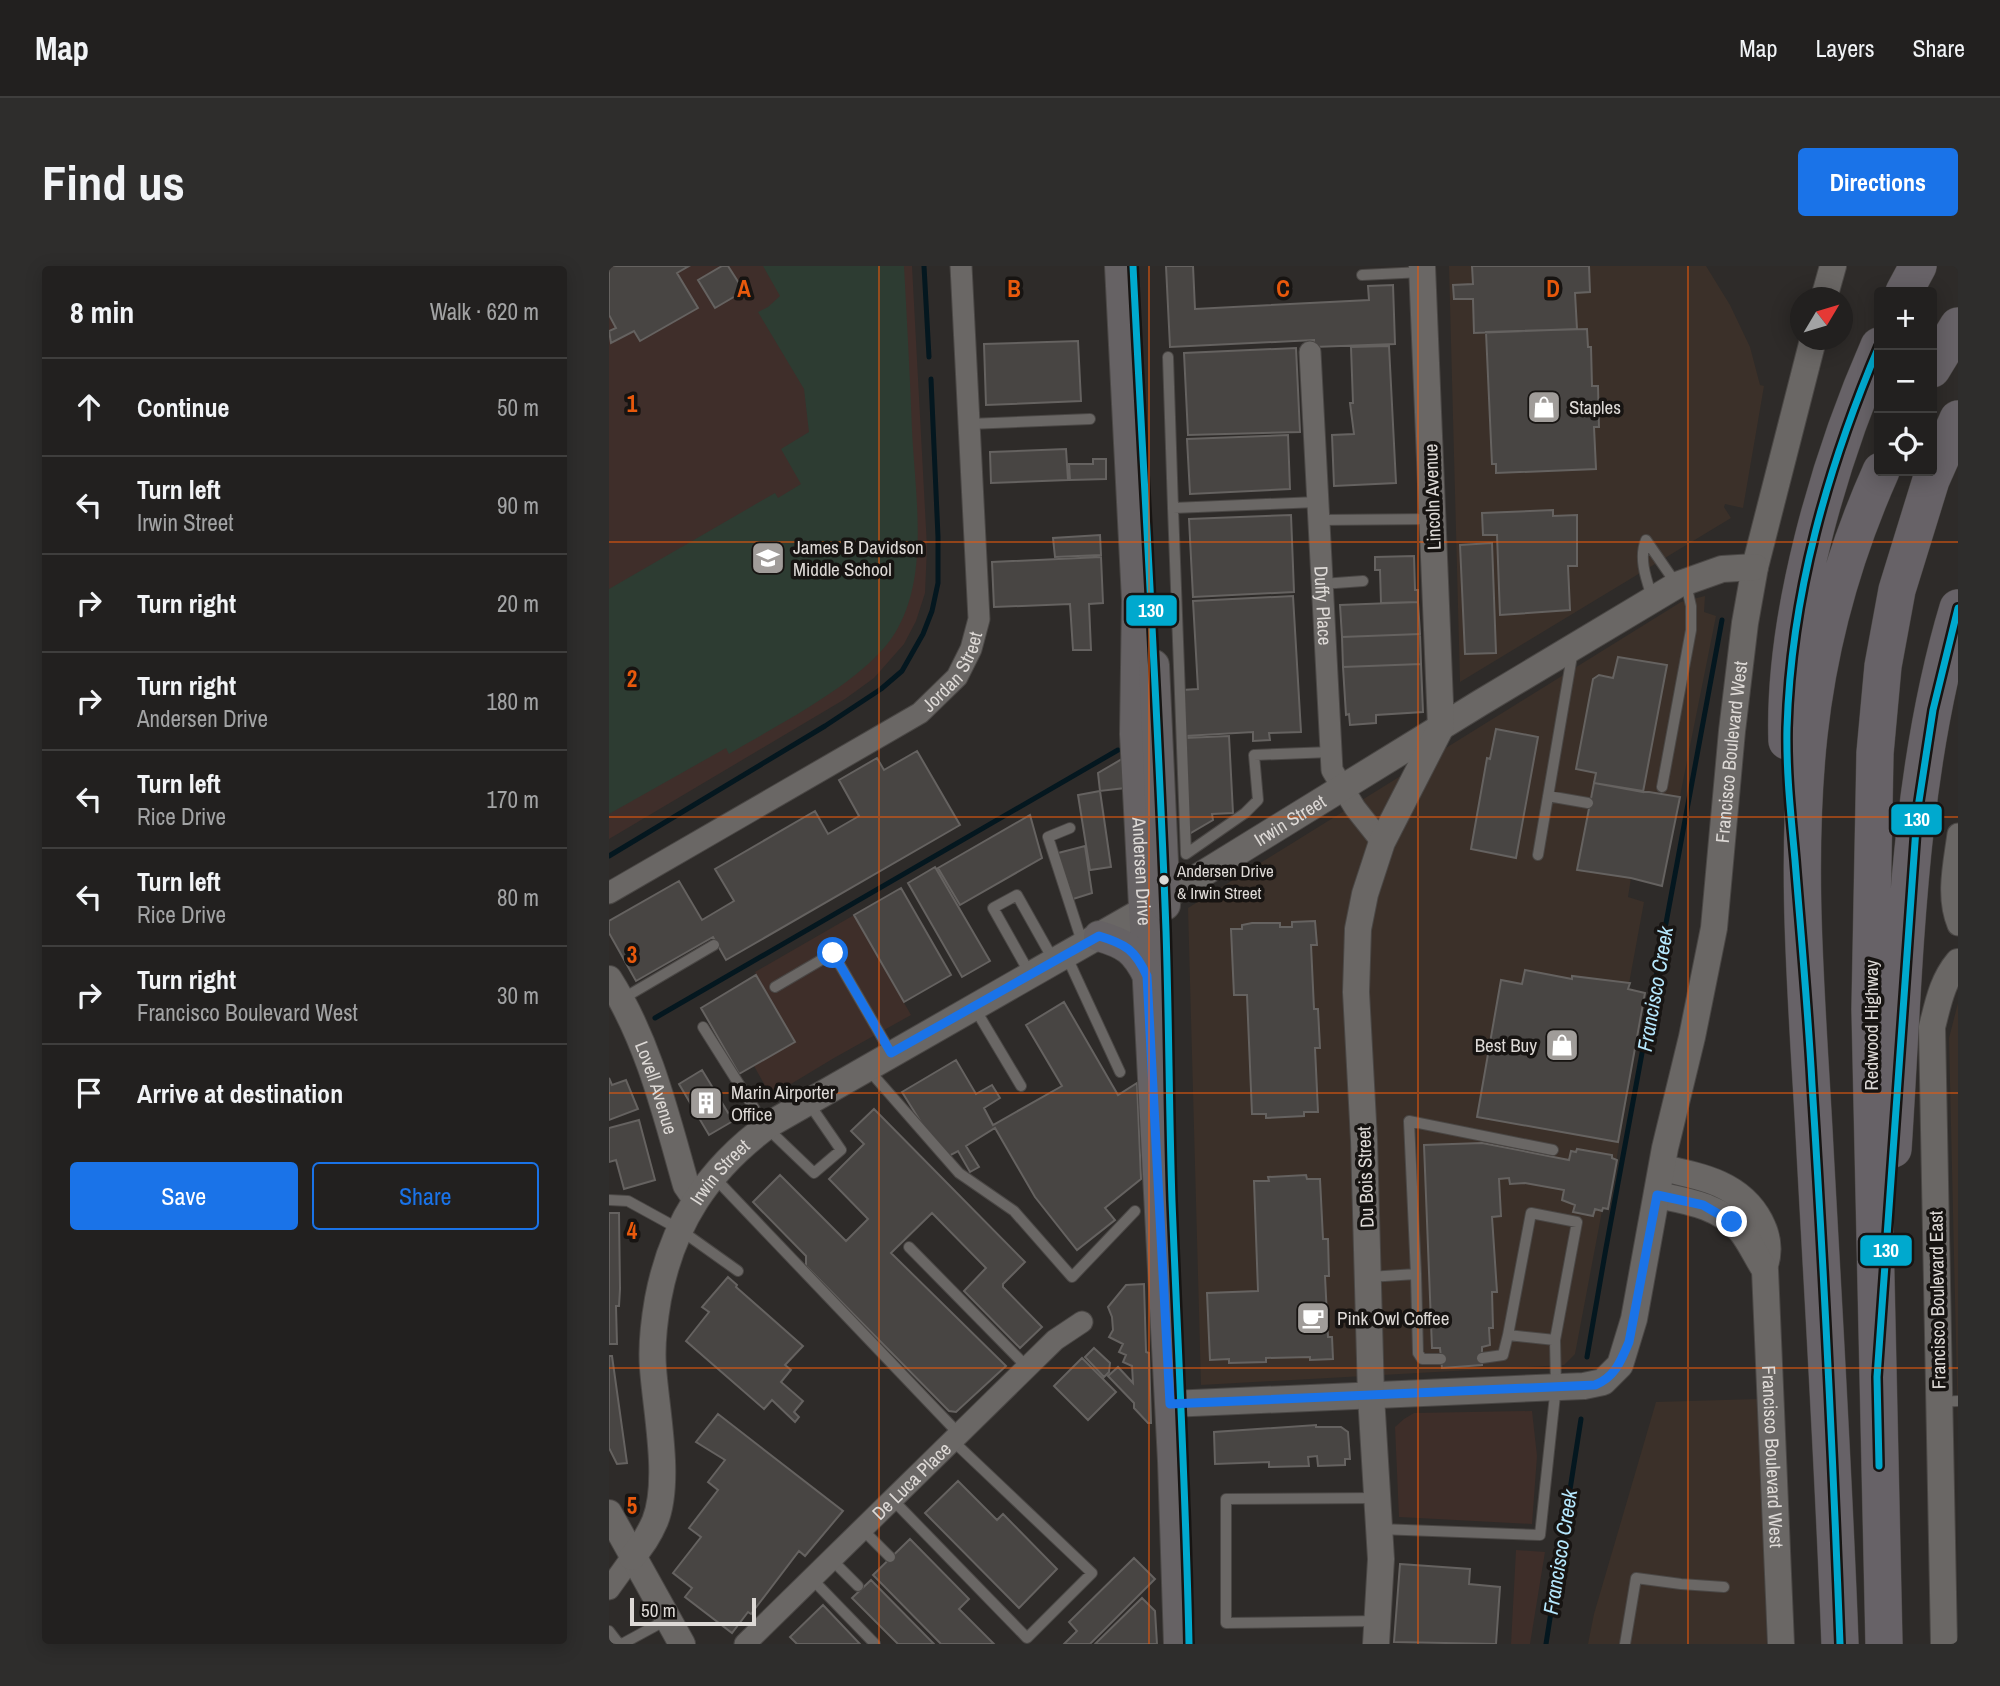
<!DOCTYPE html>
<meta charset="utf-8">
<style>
:root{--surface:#22201f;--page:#2e2d2c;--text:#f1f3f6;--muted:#a2a3a4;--line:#3f3e3d;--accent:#1a73e8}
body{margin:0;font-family:"Archivo Narrow",sans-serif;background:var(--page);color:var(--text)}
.controls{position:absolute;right:21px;top:21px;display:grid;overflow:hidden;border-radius:7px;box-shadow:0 4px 18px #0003}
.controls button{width:63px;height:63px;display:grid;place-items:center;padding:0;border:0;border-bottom:2px solid var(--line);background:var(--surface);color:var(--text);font:35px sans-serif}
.compass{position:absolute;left:1181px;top:21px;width:63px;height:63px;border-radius:50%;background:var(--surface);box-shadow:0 4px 18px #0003;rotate:52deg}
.scale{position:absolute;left:21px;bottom:18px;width:126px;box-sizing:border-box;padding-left:7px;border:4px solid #ddd9d6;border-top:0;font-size:19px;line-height:24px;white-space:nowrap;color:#ddd9d6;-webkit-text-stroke:5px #171412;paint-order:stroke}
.stop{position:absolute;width:21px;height:21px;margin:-16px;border:5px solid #1a73e8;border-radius:50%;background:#fff}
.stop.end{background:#1a73e8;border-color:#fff;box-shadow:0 2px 7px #0008}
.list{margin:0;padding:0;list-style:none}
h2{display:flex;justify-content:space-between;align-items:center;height:91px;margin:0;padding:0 28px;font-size:30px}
h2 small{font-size:23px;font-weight:400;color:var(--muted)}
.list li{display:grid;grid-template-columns:46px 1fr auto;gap:21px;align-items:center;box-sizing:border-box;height:98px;padding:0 28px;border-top:2px solid var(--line)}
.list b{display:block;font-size:26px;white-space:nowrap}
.list p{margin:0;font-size:23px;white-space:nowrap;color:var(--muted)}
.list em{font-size:23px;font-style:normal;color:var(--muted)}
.actions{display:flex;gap:14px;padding:21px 28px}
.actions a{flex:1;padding:16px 0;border:2px solid var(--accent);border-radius:7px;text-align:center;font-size:24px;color:var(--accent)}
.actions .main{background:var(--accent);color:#fff}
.icon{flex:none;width:38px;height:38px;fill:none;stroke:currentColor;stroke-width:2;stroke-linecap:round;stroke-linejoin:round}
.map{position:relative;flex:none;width:1349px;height:1378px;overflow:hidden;border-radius:7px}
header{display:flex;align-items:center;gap:42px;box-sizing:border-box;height:98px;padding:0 35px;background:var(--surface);border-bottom:2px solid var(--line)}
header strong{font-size:33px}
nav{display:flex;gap:38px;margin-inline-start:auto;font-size:24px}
.intro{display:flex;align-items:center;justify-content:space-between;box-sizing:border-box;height:168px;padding:0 42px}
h1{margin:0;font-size:49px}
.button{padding:18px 32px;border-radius:7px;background:var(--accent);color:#fff;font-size:24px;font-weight:700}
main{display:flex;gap:42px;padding:0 42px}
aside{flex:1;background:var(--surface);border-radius:7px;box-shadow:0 4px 18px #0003}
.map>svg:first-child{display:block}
.built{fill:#3b3029}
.industrial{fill:#3e2e29}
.education{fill:#3f2e2a}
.green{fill:#2d3c32}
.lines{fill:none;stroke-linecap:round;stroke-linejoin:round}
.stream{stroke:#04171f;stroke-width:5}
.building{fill:#484543;stroke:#656260;stroke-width:2}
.service-casing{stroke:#4a4745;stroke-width:12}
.minor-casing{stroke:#4a4745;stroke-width:23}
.tertiary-casing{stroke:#4a4745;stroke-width:28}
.secondary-casing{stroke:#4a4745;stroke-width:32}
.motorway-casing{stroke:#4a4745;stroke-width:38}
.service{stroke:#6a6765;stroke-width:10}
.minor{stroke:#6a6765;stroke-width:21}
.tertiary{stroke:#6a6765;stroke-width:26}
.secondary{stroke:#666264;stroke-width:30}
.motorway{stroke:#676267;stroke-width:37}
.bus-1-casing{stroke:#171412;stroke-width:12}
.bus-1{stroke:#00a9ce;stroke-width:7}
.route{stroke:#1a73e8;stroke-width:9}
.grid{fill:none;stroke:#e8590c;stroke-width:2;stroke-opacity:0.55}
.bus-dot{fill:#ddd9d6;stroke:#171412;stroke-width:2.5}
.labels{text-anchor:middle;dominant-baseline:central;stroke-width:7;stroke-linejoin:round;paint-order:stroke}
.bus-label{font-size:17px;fill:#ddd9d6;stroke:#171412;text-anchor:start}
.poi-label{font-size:19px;fill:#ddd9d6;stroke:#171412;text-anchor:start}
.street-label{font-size:19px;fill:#ddd9d6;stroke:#171412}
.water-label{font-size:21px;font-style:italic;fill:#b6e8fe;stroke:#171412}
.grid-label{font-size:23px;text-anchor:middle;font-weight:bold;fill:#e8590c;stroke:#171412;stroke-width:7;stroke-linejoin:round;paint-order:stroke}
.line-badge{stroke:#171412;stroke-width:2.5}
.badge-label{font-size:19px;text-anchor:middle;font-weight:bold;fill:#fff}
</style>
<header>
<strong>Map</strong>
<nav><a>Map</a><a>Layers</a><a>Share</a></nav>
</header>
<div class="intro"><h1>Find us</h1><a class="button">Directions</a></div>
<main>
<aside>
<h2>8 min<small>Walk · 620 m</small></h2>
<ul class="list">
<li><svg class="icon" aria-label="ahead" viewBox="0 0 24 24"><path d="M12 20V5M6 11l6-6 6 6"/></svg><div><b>Continue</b></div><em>50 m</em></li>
<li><svg class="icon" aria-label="left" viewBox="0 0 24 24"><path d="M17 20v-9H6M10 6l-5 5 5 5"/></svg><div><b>Turn left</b><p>Irwin Street</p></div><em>90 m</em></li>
<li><svg class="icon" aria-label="right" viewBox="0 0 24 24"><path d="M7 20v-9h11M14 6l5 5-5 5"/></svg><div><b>Turn right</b></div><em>20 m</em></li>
<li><svg class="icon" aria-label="right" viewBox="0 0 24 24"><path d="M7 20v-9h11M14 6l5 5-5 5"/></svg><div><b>Turn right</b><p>Andersen Drive</p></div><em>180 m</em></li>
<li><svg class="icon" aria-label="left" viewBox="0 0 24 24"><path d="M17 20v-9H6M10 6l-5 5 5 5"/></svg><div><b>Turn left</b><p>Rice Drive</p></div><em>170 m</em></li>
<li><svg class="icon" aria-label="left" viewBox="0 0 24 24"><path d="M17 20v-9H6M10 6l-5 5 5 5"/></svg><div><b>Turn left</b><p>Rice Drive</p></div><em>80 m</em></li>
<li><svg class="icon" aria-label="right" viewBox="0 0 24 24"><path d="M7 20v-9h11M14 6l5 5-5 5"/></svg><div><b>Turn right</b><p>Francisco Boulevard West</p></div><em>30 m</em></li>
<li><svg class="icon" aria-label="arrive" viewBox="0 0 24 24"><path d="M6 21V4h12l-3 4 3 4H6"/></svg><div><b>Arrive at destination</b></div></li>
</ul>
<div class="actions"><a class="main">Save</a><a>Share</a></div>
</aside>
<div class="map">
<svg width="1349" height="1378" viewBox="0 0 1349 1378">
<rect width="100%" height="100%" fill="#2e2b29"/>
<!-- built -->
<path class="built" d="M840 0H1097L1121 39 1141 81 1151 119 1155 120 1134 242 1116 238 1115 241 1122 252 851 416Z
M1096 330 1095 346 1107 350 1053 620 1022 612 1019 631 1035 636 1019 723 1036 727 999 943 994 942 993 945 966 1088 955 1099 592 1119 579 642 1072 336Z
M1349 737V1163L1340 772Z
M1149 1133 1158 1378H979L985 1348 1047 1136Z"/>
<!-- industrial -->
<path class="industrial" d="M245 649 302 749 225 792 162 830 145 800 186 776 146 706Z
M923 1145 928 1190 923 1258 790 1251 786 1161 795 1153 805 1147Z
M907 1284 936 1286 921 1378H902Z"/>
<!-- education -->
<path class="education" d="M0 0H303L318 281 316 327 307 355 295 378 265 412 236 433 0 573Z"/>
<!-- green -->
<path class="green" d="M154 0H295C298 55 301 110 303 164 306 228 321 311 286 367 257 415 168 459 120 488L117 482 0 548V323L166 227 169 232 192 218 172 183 200 166 195 123 149 46 159 41 171 30Z"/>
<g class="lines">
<!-- stream -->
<path class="stream" d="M315 0 320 91
M0 590 216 460 272 423 293 405 314 368 323 345 329 317V271L322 113
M46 752 509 484
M978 1091 997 982 1113 354
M937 1378 972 1153"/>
</g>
<!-- building -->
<path class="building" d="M0 0H80L68 7 89 42 31 75 25 65 2 77 0 65 7 62 0 49Z
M113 0H119L135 25 106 42 89 14Z
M557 0H584L586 43 760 34 759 20 784 19 786 78 705 81V74L561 81Z
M863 0H980L981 26 966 27 968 63 865 67 864 33H845L844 19 864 18Z
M978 63 979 81H982L983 120H989L990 161H985L987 203 887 207V198H883L877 66Z
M469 75 472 135 377 139 375 78Z
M780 80 787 217 725 220 723 169 745 168 741 137H744L742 81Z
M687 82 691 166 579 169 575 87Z
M679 169 681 223 581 228 578 173Z
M457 183 459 214 382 217 381 186Z
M484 193H497V213L461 214 460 198H484Z
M944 244V250L968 249V300H959L961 344 891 349 888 269H874L873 247Z
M682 249 685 326 584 331 580 253Z
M491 269 492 289 446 291 444 272Z
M883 277 887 387 856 388 851 279Z
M805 290 806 324H809V336L772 337 771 304H766V291Z
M492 291 494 337 480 338 482 384H464L461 338 385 341 383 296Z
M684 330 692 466 660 467 661 474 644 475V466L576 470 573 424 589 423 584 335Z
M809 336 811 368 733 371 731 339Z
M811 368 812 398 734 401 733 371Z
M1009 391 1058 399 1034 526 985 517 987 507 967 503 984 413 990 409 1004 412Z
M812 398 814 446 767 449V457L741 459 740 448 737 449 734 401Z
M887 463 929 471 907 592 862 583 878 492 881 493Z
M620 470 624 547 603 548 604 554 580 568 576 472Z
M308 485 351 559 117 694 104 671 27 715 0 667V655L70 615 93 654 125 635 106 603 206 545 219 568 250 550 230 514 268 492 275 504Z
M513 493 516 522 491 525 489 507Z
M985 517 1071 531 1053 620 1022 612 968 604Z
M491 525 502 601 481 604 469 529Z
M421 549 433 592 351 639 329 602Z
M476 580 483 627 461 634 449 587Z
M326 601 381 695 353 711 299 617Z
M292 622 342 709 295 736 245 649Z
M706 655 708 679H702L705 743H709L711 782H706L709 846H695V850L657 852V848H643L638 729H625L622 663H633V659L643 657H671V661H683V656Z
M916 704 963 713V710L1021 717 1019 723 1036 727 1009 876 868 851 892 714 913 718Z
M147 709 186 776 130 808 92 742Z
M455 736 509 829 528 817 532 913 496 942 506 954 468 984 426 931 386 862 357 880 370 901 361 906 349 885 338 891 325 877 293 826 347 794 367 828 383 819 391 832 375 842 384 859 453 820 417 759Z
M93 804 124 855 100 869 70 818Z
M0 812 3 819 17 814 29 843 0 854Z
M265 843 416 996 394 1018V1021L433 1061 411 1082 355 1025 377 1002 323 947 282 987 397 1100 347 1146 340 1145 197 1000V990L144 936 171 909 237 975 259 953 220 913 255 878 242 865Z
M30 854 46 914 15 923 7 894 0 896V862Z
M873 877 960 894 962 885 967 886 968 883 1003 889V892L1008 894 999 943 994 942 993 945 986 943 984 950 964 946 966 939 953 934 955 924 916 917 901 918 900 912 890 913 892 950 883 951 888 1026H883L884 1062H880L881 1079 873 1081V1099L833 1102 831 1082H823L815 879Z
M697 909 698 913H711L714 973H719L720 1010H716L719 1071H723L724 1093 701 1094V1091L657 1092V1096L620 1097V1093L601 1094 598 1027 649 1025 645 915H660L659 911Z
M0 947H10L11 1023 10 1040H7L8 1078H0Z
M119 1011 128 1019 127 1021 194 1080 176 1099 182 1104 172 1116 194 1135 185 1146 190 1151 186 1156 163 1134 155 1143 77 1075 100 1046 93 1041Z
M535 1018 537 1086 540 1087 542 1157H539L525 1142V1137L499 1110 509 1101 524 1117 523 1100 514 1096 517 1089 510 1086 514 1078 500 1071 504 1064 503 1051 499 1041 517 1019Z
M485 1082 501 1097 500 1106 495 1111 476 1091Z
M0 1090H3L18 1197 8 1198 0 1182Z
M473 1092 507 1126 479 1154 445 1120Z
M109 1148 234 1245 196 1290 190 1285 142 1348 139 1346 123 1367 76 1331 83 1322 64 1307 92 1271 80 1262 109 1224 99 1216 116 1194 87 1176Z
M707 1159V1161H732L739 1166 741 1193H736V1199L709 1200 708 1190 699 1191 700 1200 660 1201V1196L606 1198 605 1166Z
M349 1215 388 1254 394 1248 448 1303 410 1342 316 1247Z
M301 1273 360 1333 350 1343 385 1378H332L264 1309Z
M525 1292 546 1313 481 1378H455L468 1365 460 1356Z
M791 1298 861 1303 860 1318 891 1321 887 1378 785 1376Z
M262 1314 325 1378H289L243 1332Z
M533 1332 546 1345 548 1378H486Z
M214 1339 251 1378H188L181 1371Z"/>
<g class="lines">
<!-- service casing -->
<g class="service-casing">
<path id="service" d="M753 9 813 6
M559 91 564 242 708 236
M360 158 481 153
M564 242 577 588 636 547 649 534 645 489 722 486
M709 254 824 253
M713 318 754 315
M1044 334C1038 315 1029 293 1037 274L1068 319
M1053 521 1082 364V340L1077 318
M939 530 979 537
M461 562 439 571 474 679
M929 589 964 384
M457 689 511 806
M421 708 384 642 408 629 445 695
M166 721 224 687 282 787
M13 733 105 679
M365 741 412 820
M94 761 157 861 205 907 232 884 199 836
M258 802 350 907 405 945 463 1011 526 945
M104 910 350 1168
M0 934 19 935 70 963 129 1005
M300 981 418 1101
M807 1008 809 1087 813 1093H832
M760 1011 807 1008 800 855 944 884
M873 1092 894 1089 899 1069
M1330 1136 1349 1135
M283 1233 418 1372 483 1307 343 1174
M253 1263 281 1291
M770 1263 931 1269 947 1120 946 1074 899 1069 922 947 968 956 946 1074
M222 1293 249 1320
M203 1313 266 1378
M769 1355 617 1357V1233L769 1232
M0 1365 10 1378
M13 1378 59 1353
M1016 1378 1027 1312 1072 1318 1115 1321"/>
</g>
<!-- minor casing -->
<g class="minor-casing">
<g id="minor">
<path id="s1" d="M701 86 723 504 746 542 773 576"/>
<path d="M1349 568C1345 598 1337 630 1349 659"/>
<path id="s2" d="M0 627 311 447 348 411 362 383 370 353 352 0"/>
<path d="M0 1323 23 1291"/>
<path id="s3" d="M136 1378 446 1074 473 1056"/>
</g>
</g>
<!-- tertiary casing -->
<g class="tertiary-casing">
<g id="tertiary">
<path d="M1215 32 1224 0"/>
<path id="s4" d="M0 713C40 776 57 849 77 919L86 932"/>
<path d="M1053 902C1091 910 1131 917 1151 955 1159 970 1161 986 1155 1002"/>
<path id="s5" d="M1048 929C1078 935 1112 940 1133 966 1142 978 1148 992 1156 1004L1172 1378"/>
<path id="s6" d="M561 1138 975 1120 994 1116 1011 1099 1025 1053 1056 882 1083 771 1105 662 1123 465 1136 357 1146 301 1204 74"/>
<path d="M0 1247 73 1378"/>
<path id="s7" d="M23 1291C33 1280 40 1269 46 1255 62 1215 47 1145 44 1102 42 1078 45 1056 49 1033 63 958 99 903 161 858L535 644 871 437 1068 319 1113 303 1146 301"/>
<path d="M767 1378 772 1293 762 1130 755 874 747 726 749 663 756 628 773 576 832 461 813 0"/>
<path d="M1335 1378 1323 761C1329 738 1333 715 1349 696"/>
</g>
</g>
<!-- secondary casing -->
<g class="secondary-casing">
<g id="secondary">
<path id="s8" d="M511 0 528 334 526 468 564 1195 570 1378"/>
<path d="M545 399 556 639"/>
<path d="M490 670C517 678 526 684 539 710"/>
</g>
</g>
<!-- motorway casing -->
<g class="motorway-casing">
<path id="motorway" d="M1295 26 1309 0
M1323 103 1349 60
M1178 475C1174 351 1220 194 1270 80
M1284 883C1296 703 1297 515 1349 342
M1231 1378C1225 1213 1215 1049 1206 884 1199 746 1185 605 1200 468 1210 377 1235 288 1272 205
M1275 1378 1261 743 1266 487 1274 400 1288 324 1322 214 1349 153"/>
</g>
<!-- service -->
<use href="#service" class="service"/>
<!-- minor -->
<use href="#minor" class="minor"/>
<!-- tertiary -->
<use href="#tertiary" class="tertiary"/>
<!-- secondary -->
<use href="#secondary" class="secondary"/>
<!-- motorway -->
<use href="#motorway" class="motorway"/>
<!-- bus-1 casing -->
<g class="bus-1-casing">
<path id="bus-1" d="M524 0C535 222 549 443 557 665 560 755 560 845 563 935 569 1083 577 1230 580 1378
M1270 1200 1268 1111 1308 548 1324 444 1349 342
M1231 1378C1224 1191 1215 1004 1203 818 1199 743 1192 669 1186 594 1182 550 1177 506 1178 462 1182 329 1218 203 1270 80"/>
</g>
<!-- bus-1 -->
<use href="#bus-1" class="bus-1"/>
</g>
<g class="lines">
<!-- route -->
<path class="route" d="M224 687 282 787 490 670C517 678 526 684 538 710L561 1138 986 1119C1006 1111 1012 1095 1020 1076L1048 929 1094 939 1123 956"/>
</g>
<!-- grid -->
<path class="grid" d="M270 0V1378M540 0V1378M809 0V1378M1079 0V1378M0 276H1349M0 551H1349M0 827H1349M0 1102H1349"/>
<!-- icons -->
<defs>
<g id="shop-square" transform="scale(1.75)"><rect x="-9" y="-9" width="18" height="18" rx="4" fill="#a09c99" stroke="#171412"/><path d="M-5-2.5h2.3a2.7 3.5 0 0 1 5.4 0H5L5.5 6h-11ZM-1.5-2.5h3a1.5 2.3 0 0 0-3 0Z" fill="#fff"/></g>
<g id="school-square" transform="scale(1.75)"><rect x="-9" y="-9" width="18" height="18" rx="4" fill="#a09c99" stroke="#171412"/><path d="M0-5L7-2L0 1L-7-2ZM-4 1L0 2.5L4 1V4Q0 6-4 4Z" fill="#fff"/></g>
<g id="building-square" transform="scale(1.75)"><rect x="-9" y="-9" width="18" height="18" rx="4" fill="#a09c99" stroke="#171412"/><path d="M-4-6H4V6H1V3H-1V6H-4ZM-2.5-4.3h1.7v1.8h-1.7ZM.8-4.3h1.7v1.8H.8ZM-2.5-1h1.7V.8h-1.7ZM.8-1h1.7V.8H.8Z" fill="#fff"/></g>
<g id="cafe-square" transform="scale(1.75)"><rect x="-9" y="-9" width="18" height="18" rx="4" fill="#a09c99" stroke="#171412"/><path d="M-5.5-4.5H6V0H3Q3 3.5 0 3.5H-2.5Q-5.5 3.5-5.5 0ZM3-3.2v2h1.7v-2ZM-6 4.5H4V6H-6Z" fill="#fff"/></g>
</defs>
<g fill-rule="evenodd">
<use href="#shop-square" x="935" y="141"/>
<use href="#school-square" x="159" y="292"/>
<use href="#shop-square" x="953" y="779"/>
<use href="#building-square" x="97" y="837"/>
<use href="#cafe-square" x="704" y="1052"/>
</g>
<!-- markers -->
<circle class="bus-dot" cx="555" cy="614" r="6"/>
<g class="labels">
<!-- bus labels -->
<g class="bus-label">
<text x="568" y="604">Andersen Drive<tspan x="568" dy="22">&amp; Irwin Street</tspan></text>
</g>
<!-- poi labels -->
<g class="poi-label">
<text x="960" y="141">Staples</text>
<text x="184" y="281">James B Davidson<tspan x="184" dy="22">Middle School</tspan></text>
<text x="928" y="779" text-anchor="end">Best Buy</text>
<text x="122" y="826">Marin Airporter<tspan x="122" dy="22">Office</tspan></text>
<text x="728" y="1052">Pink Owl Coffee</text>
</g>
<!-- street labels -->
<g class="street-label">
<text transform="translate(823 231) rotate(-92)">Lincoln Avenue</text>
<text stroke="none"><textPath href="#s1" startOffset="254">Duffy Place</textPath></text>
<text stroke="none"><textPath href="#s2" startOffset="413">Jordan Street</textPath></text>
<text stroke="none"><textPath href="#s6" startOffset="1082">Francisco Boulevard West</textPath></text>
<text stroke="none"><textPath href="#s7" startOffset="1082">Irwin Street</textPath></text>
<text stroke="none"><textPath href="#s8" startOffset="606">Andersen Drive</textPath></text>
<text transform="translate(1262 759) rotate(-90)">Redwood Highway</text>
<text stroke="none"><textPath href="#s4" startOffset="119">Lovell Avenue</textPath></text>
<text stroke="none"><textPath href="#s7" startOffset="410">Irwin Street</textPath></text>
<text transform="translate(756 911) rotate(-92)">Du Bois Street</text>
<text transform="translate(1328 1034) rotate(-91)">Francisco Boulevard East</text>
<text stroke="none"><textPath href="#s5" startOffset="326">Francisco Boulevard West</textPath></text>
<text stroke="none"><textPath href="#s3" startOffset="233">De Luca Place</textPath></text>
</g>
<!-- water labels -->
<g class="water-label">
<text transform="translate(1046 723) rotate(-80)">Francisco Creek</text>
<text transform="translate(951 1286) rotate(-81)">Francisco Creek</text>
</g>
</g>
<g class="grid-label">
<text x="135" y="31">A</text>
<text x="405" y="31">B</text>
<text x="674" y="31">C</text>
<text x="944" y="31">D</text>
<text x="23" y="146">1</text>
<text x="23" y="421">2</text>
<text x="23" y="697">3</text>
<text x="23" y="973">4</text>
<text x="23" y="1248">5</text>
</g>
<g class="line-badge">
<rect x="516" y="328" width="53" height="33" rx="7" fill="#00a9ce"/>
<rect x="1281" y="537" width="53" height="33" rx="7" fill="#00a9ce"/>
<rect x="1250" y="968" width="54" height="33" rx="7" fill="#00a9ce"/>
</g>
<g class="badge-label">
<text x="542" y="351">130</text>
<text x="1308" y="560">130</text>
<text x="1277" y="991">130</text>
</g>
</svg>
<div class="controls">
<button>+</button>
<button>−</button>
<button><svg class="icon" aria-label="locate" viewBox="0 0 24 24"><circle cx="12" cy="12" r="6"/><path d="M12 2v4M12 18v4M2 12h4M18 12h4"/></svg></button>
</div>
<svg class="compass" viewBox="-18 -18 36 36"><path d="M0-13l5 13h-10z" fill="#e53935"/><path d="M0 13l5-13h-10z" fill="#a2a3a4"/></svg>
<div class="scale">50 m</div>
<div class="stop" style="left:224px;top:687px"></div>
<div class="stop end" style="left:1123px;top:956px"></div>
</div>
</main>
